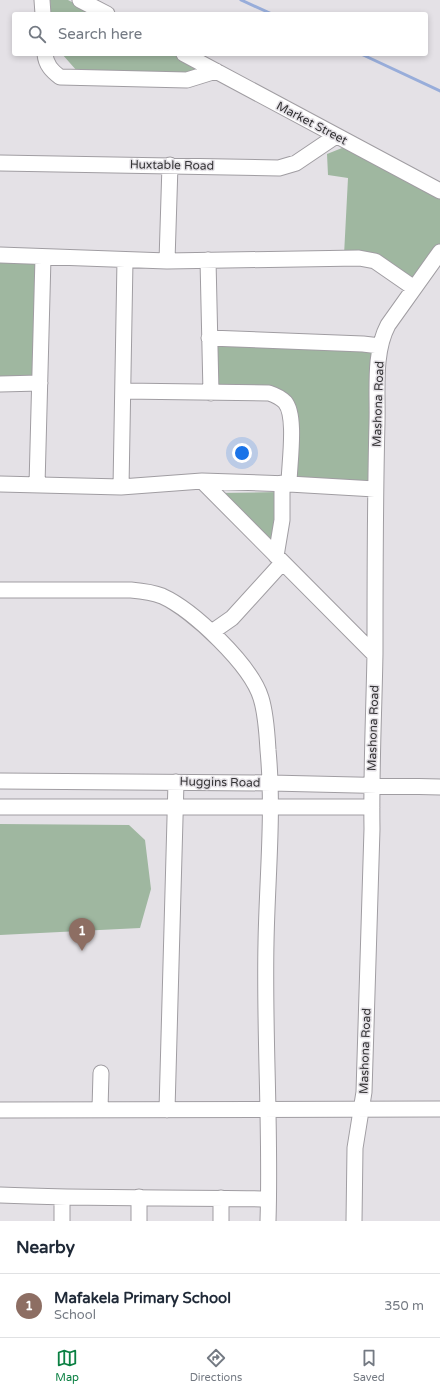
<!DOCTYPE html>
<style>
:root{--surface:#fff;--page:#f6f6f7;--text:#1f2937;--muted:#747a83;--line:#e0e1e3;--accent:#0b8043}
body{margin:0;font-family:"Varela Round",sans-serif;background:var(--page);color:var(--text)}
.you{position:absolute;left:242px;top:453px;width:14px;height:14px;margin:-10px;border:3px solid #fff;border-radius:50%;background:#1a73e8;box-shadow:0 0 0 6px #1a73e833}
.badge{display:grid;place-items:center;width:26px;height:26px;border-radius:50%;background:var(--accent);color:#fff;font-size:13px;font-weight:700}
.pin{position:absolute;translate:-50% -33px;filter:drop-shadow(0 1px 2px #0008)}
.pin::after{content:'';position:absolute;top:21px;width:14px;height:12px;background:inherit;clip-path:polygon(0 0,100% 0,50% 100%)}
.list{margin:0;padding:0;list-style:none}
h2{display:flex;justify-content:space-between;align-items:center;height:52px;margin:0;padding:0 16px;font-size:17px}
h2 small{font-size:13px;font-weight:400;color:var(--muted)}
.list li{display:grid;grid-template-columns:26px 1fr auto;gap:12px;align-items:center;box-sizing:border-box;height:64px;padding:0 16px;border-top:1px solid var(--line)}
.list b{display:block;font-size:15px;white-space:nowrap}
.list p{margin:0;font-size:13px;white-space:nowrap;color:var(--muted)}
.list em{font-size:13px;font-style:normal;color:var(--muted)}
.icon{flex:none;width:22px;height:22px;fill:none;stroke:currentColor;stroke-width:2;stroke-linecap:round;stroke-linejoin:round}
.map{position:relative;flex:none;width:440px;height:1221px;overflow:hidden}
.search{position:absolute;background:var(--surface);box-shadow:0 2px 6px #0003;left:12px;right:12px;top:12px;height:44px;display:flex;align-items:center;gap:10px;box-sizing:border-box;padding:0 14px;border-radius:4px;color:var(--muted);font-size:15px}
.sheet{height:116px;background:var(--surface)}
nav{display:flex;justify-content:space-around;align-items:center;box-sizing:border-box;height:56px;border-top:1px solid var(--line);background:var(--surface);font-size:11px;color:var(--muted)}
nav a{display:grid;justify-items:center;gap:2px}
nav .on{color:var(--accent)}
.map>svg:first-child{display:block}
.green{fill:#9fb7a0}
.lines{fill:none;stroke-linecap:round;stroke-linejoin:round}
.stream{stroke:#98adda;stroke-width:3}
.minor-casing{stroke:#a09da2;stroke-width:17}
.minor{stroke:#fff;stroke-width:15}
.labels{text-anchor:middle;dominant-baseline:central;stroke-width:3;stroke-linejoin:round;paint-order:stroke}
.street-label{font-size:12px;fill:#343335;stroke:#e4e1e6}
</style>
<div class="map">
<svg width="440" height="1221" viewBox="0 0 440 1221">
<rect width="100%" height="100%" fill="#e4e1e6"/>
<!-- green -->
<path class="green" d="M50 0H68L95 14H51Z
M62 54H174L206 70 194 73 77 71Z
M342 148 351 149 440 195V244L413 281 344 255 348 178 328 175 327 154Z
M0 262 38 263 36 377 0 380Z
M213 345 375 351 372 485 293 481 291 399 214 390Z
M279 492 275 550 220 493Z
M0 824 129 825 145 840 151 889 140 928 0 935Z"/>
<g class="lines">
<!-- stream -->
<path class="stream" d="M241 0 272 14
M361 54 440 91"/>
<!-- minor casing -->
<g class="minor-casing">
<path id="minor" d="M42 0 43 14
M80 0 107 14
M45 54C46 65 52 71 60 77L187 80 216 71
M184 54 440 191
M0 163 279 168 296 163 336 136
M0 255 167 261 359 258 375 261 414 288
M208 260 211 393
M167 261 170 165
M209 338 363 344 380 346
M0 384 40 383
M123 391 269 393C275 395 280 397 285 402 297 416 289 465 289 484
M202 481 375 655
M0 484 121 487 202 481 289 484 375 489
M37 485 43 257
M121 487 125 260
M276 556 282 520V483
M0 590H131C142 591 152 592 162 596 193 610 251 665 261 698 266 714 267 733 268 750 274 814 267 879 266 943 264 1036 271 1129 268 1221
M212 632 232 618 282 563
M0 781 271 783 440 787
M0 807H372
M100 1109 101 1073
M0 1110 440 1109
M167 1110 176 782
M0 1195C89 1199 179 1197 268 1199
M139 1197V1221
M62 1221V1198
M221 1221V1198
M354 1221 355 1148 364 1092 372 829C371 770 374 712 375 653 375 577 375 500 377 423 378 392 373 353 388 325L440 252"/>
</g>
<!-- minor -->
<use href="#minor" class="minor"/>
</g>
<g class="labels">
<!-- street labels -->
<g class="street-label">
<text transform="translate(312 123) rotate(28)">Market Street</text>
<text transform="translate(172 165) rotate(1)">Huxtable Road</text>
<text transform="translate(378 404) rotate(-88)">Mashona Road</text>
<text transform="translate(373 728) rotate(-88)">Mashona Road</text>
<text transform="translate(220 782) rotate(1)">Huggins Road</text>
<text transform="translate(365 1051) rotate(-88)">Mashona Road</text>
</g>
</g>
</svg>
<div class="you"></div>
<div class="pin badge" style="left:82px;top:951px;background:#8d6e63">1</div>
<div class="search"><svg class="icon" aria-label="search" viewBox="0 0 24 24"><circle cx="10" cy="10" r="6"/><path d="M15 15l6 6"/></svg>Search here</div>
</div>
<section class="sheet">
<h2>Nearby<small></small></h2>
<ul class="list">
<li><span class="badge" style="background:#8d6e63">1</span><div><b>Mafakela Primary School</b><p>School</p></div><em>350 m</em></li>
</ul>
</section>
<nav>
<a class="on"><svg class="icon" aria-label="map" viewBox="0 0 24 24"><path d="M3 6l6-2 6 2 6-2v14l-6 2-6-2-6 2zM9 4v14M15 6v14"/></svg>Map</a>
<a><svg class="icon" aria-label="directions" viewBox="0 0 24 24"><path d="M12 3l9 9-9 9-9-9zM9 14v-3h6M13 9l2 2-2 2"/></svg>Directions</a>
<a><svg class="icon" aria-label="saved" viewBox="0 0 24 24"><path d="M7 4h10v16l-5-4-5 4z"/></svg>Saved</a>
</nav>
